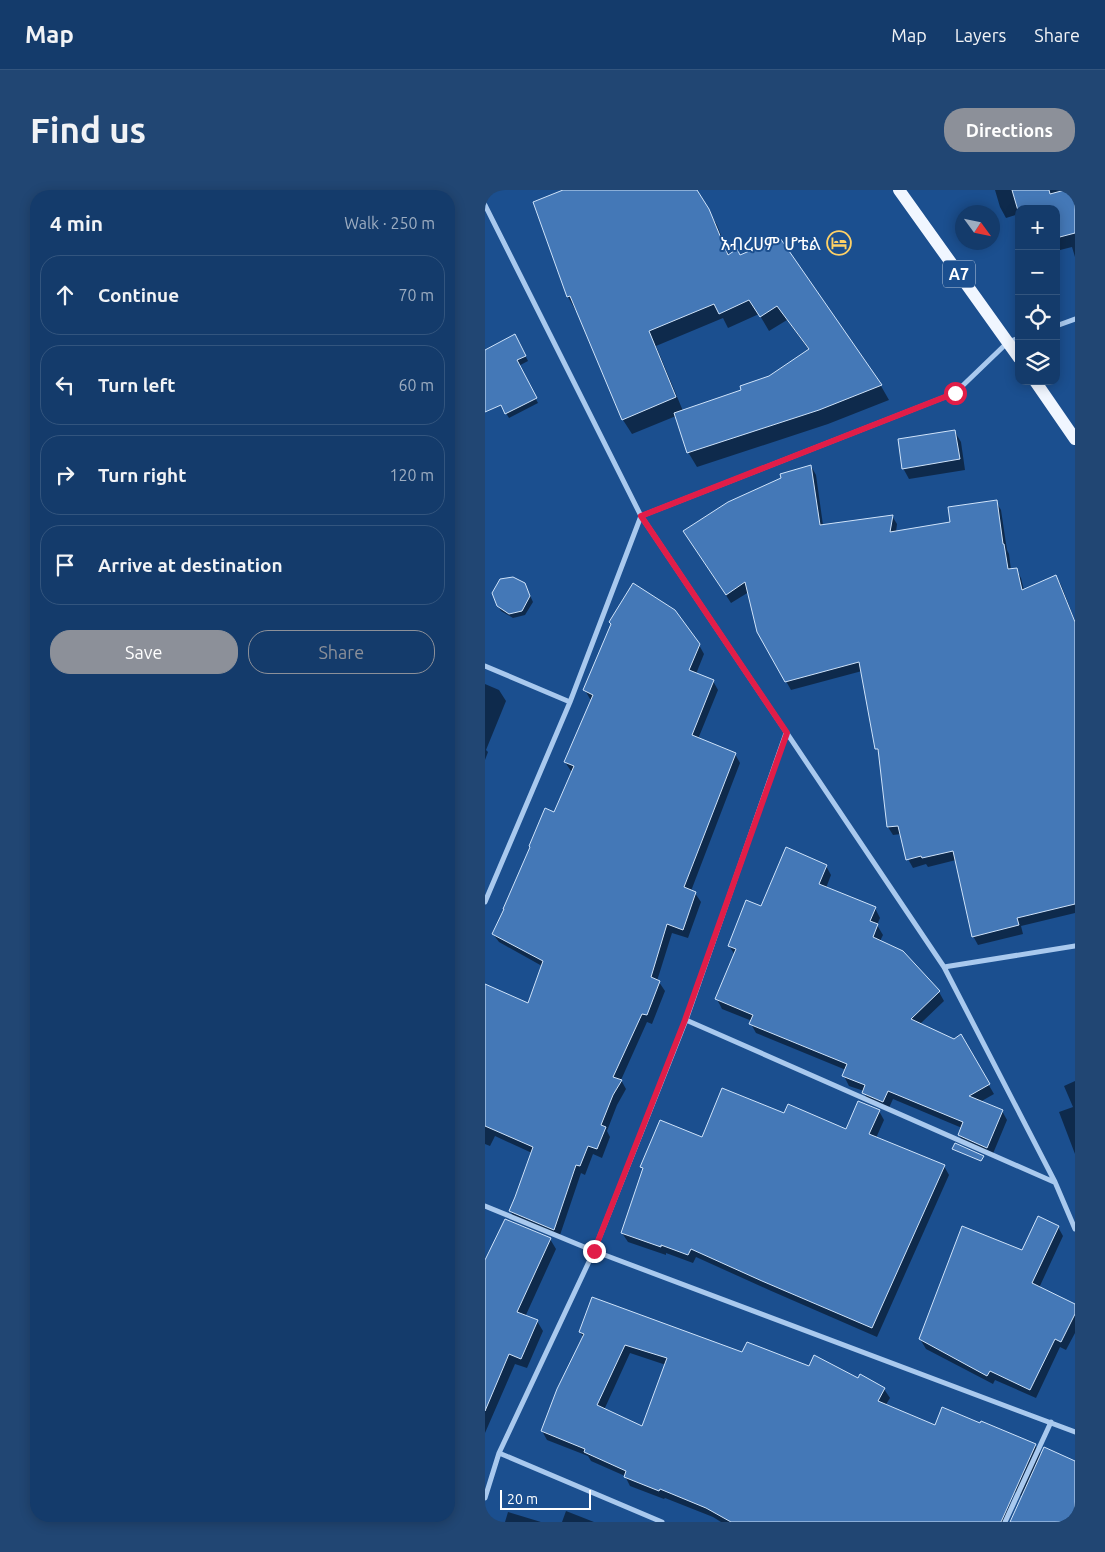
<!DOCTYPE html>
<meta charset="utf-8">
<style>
:root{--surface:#143b6b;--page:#214673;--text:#f1f3f6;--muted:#9dadc1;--line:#33557e;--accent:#8c9099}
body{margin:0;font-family:Ubuntu,"Noto Sans Ethiopic",sans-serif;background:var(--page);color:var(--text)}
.controls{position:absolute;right:15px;top:15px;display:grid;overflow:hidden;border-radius:10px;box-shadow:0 2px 12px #0003}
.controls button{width:45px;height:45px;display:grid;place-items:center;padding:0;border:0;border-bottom:1px solid var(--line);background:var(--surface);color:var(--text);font:25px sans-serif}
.compass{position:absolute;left:470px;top:15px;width:45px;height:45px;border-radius:50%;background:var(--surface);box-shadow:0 2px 12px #0003;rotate:123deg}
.scale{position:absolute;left:15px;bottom:12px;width:91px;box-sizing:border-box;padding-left:5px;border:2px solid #fff;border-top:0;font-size:14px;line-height:18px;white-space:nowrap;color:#fff;-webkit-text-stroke:4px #1b4f8f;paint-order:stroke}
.stop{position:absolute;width:15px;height:15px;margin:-11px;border:4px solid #e11d48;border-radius:50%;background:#fff}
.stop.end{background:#e11d48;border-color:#fff;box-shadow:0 1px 5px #0008}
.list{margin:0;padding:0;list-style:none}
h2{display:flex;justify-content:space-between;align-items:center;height:65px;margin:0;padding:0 20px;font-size:21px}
h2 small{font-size:16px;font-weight:400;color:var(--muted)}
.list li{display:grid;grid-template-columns:32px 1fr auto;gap:15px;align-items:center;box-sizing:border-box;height:80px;margin:0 10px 10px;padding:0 10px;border:1px solid var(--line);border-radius:20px}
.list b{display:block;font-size:19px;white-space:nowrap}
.list em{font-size:16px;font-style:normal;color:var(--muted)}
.actions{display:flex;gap:10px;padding:15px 20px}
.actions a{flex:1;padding:11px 0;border:1px solid var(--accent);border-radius:20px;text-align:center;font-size:18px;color:var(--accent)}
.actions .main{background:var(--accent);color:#fff}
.icon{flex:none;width:28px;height:28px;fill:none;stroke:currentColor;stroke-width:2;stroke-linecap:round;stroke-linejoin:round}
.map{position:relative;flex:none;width:590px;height:1332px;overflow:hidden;border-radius:20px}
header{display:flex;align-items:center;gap:30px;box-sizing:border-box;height:70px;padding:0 25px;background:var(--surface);border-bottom:1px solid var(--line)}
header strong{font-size:24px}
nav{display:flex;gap:28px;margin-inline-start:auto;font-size:18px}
.intro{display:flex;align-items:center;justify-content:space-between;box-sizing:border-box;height:120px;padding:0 30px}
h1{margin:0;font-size:35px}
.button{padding:12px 22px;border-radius:20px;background:var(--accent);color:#fff;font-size:18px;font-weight:700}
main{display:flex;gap:30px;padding:0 30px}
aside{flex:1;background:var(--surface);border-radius:20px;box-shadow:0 2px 12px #0003}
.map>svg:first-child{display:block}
.shadow{fill:#0007;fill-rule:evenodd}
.building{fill:#4478b7;stroke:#cfe3fa;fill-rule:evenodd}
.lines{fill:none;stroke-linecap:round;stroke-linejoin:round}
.street{stroke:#a9c9ee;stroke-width:5}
.primary{stroke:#f0f6ff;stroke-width:12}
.route{stroke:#e11d48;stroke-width:6}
.labels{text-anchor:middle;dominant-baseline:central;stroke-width:4;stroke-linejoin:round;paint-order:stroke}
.shield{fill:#1b4f8f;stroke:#bbcadd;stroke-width:1}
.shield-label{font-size:16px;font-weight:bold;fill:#fff}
.poi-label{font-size:18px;fill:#fff;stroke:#1b4f8f;text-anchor:end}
</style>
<header>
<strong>Map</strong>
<nav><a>Map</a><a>Layers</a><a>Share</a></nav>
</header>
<div class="intro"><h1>Find us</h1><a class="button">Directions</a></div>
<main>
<aside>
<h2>4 min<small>Walk · 250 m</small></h2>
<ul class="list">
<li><svg class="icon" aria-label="ahead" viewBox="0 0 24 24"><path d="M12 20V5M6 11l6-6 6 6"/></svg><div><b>Continue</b></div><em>70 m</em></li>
<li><svg class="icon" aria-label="left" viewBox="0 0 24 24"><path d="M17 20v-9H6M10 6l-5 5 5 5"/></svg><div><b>Turn left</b></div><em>60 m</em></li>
<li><svg class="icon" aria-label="right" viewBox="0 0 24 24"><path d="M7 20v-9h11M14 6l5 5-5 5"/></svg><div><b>Turn right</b></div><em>120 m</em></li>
<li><svg class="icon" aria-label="arrive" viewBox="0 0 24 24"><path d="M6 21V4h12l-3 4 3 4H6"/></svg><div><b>Arrive at destination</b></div></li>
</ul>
<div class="actions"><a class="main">Save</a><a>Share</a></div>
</aside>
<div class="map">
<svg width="590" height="1332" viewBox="0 0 590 1332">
<rect width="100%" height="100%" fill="#1b4f8f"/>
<!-- shadow -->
<path class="shadow" d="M82 0H211L232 35 244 65 255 66 396 196 404 210 343 234 212 277 203 262 191 226 147 244 138 230 93 121H91L83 107ZM274 124 284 141 302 130 324 160 285 188 258 201 198 221 171 156 238 128 243 138Z
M510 0H590V67L587 57 571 61V19H534V24L521 28 515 17Z
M33 151 43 171 18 184Z
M38 184 53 213 24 228 21 223Z
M470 242 476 252 480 280 424 289 418 278Z
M326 276 331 285 338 335 407 326 412 334 411 342 466 333 511 312 516 320 522 360 524 364 526 380 531 379 536 388 539 400 571 386 576 395 590 431V723L536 736 538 744 493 755 488 746 471 670 443 677 441 674 428 678 423 669 416 644 408 645 403 637 395 565 392 559 377 481 306 500 273 441 264 402 246 413 205 350Z
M42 399 48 412 40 425 28 428 16 421 13 416Z
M214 455 219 464 211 484 228 491 233 500 213 549 250 564 255 573 206 701 210 703 216 712 203 748 187 743 172 791 174 792 180 801 167 834 162 832 136 890 141 899 132 915 122 941 125 947 117 968 108 964 100 985 96 983 74 1048 31 1030 25 1021 47 963 10 946 5 956 0 954V808L44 815 57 776 14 752 8 744 70 623 88 582 86 581 80 572 107 510 105 509 100 500Z
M0 494 14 500 21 511 1 560 3 562 0 570Z
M341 676 346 685 341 698 390 718 395 728 392 735 398 745 395 751 454 802 459 811 435 834 469 850 475 846 509 904 495 912 517 921 522 930 507 966 479 954 474 945 477 938 408 909 403 920 383 912 379 901 364 896 359 886 361 880 271 843 266 834 267 831 237 819 232 809 250 765 244 756 276 718Z
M590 891V964L574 922 588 917 579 896Z
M394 921 399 930 391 948 459 976 464 985 392 1147 284 1100 211 1067 208 1073 181 1063V1065L143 1052 137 1043 159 981 157 977 218 948 300 925 361 941Z
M573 1037 578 1046 554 1098 590 1116V1143L581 1160 575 1157 551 1208 510 1190 508 1194 441 1159 435 1149Z
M65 1049 71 1059 40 1127 52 1131 58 1141 42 1178 30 1174 0 1243V1073Z
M95 1142 258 1163 373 1190 399 1199 405 1208 400 1216 451 1236 550 1255 557 1266 590 1272V1332H580L546 1312 539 1300 536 1306 530 1302 518 1332H236L228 1327 180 1308 179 1309 145 1296 140 1286 106 1271 103 1266 62 1250 57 1241 98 1147ZM145 1163 181 1175 157 1237 119 1220Z
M81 1321 109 1332H77Z
M23 1322 56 1332H20Z"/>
<!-- building -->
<path class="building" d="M78 0H212L224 19 243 65 252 59 255 65 295 48 397 195 334 220 202 263 189 223 256 200 255 196 284 186 324 159 292 116 275 127 264 110 234 124 229 114 164 141 191 207 137 230 85 106 82 107 48 12Z
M527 0H564L565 4 580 0H590V43L571 48V19H534V24Z
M30 144 41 166 32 170 52 208 20 224 16 215 0 222V160Z
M470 240 475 269 417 279 413 249Z
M326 275 335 335 408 325 405 342 465 332 463 317 512 310 518 354H519L523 379 532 378 537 400 571 385 590 432V714L532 728 534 735 487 747 468 661 437 668 436 666 421 670 413 636 402 637 393 559H390L374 472 300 492 272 442 260 392 241 405 198 341 243 312 296 288 295 284Z
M28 387 40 393 45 406 37 421 24 424 12 416 7 403 15 389Z
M148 393 190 420 215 454 204 480 229 490 207 545 251 563 199 697 211 702 198 740 182 734 166 787 175 791 162 825 157 824 128 887 137 890 128 905 116 935 121 937 112 959 103 956 95 976 91 975 69 1040 24 1021 30 1007 48 957 0 936V794L43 813 58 771 7 744 19 719H18L45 657 44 656 60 618 69 622 89 576 79 572 108 505 98 500 126 434 124 432Z
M301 657 342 675 334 694 391 717 385 731 393 734 388 747 418 761 455 801 426 829 469 849 476 844 505 894 484 906 518 920 502 958 473 945 478 932 403 901 398 912 377 903 380 895 357 886 362 874 264 834 268 825 230 809 251 759 243 756 261 710 276 716Z
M237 898 299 923 303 914 361 939 373 911 395 920 384 944 460 975 387 1138 277 1091 206 1059 203 1065 176 1055V1057L136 1043 158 978 155 977 175 930 217 947Z
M470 953 499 966 496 971 467 959Z
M553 1026 574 1036 547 1093 590 1114V1124L576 1152 570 1149 545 1200 505 1181 502 1186 434 1149 477 1036 537 1060Z
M20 1029 66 1048 32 1122 53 1130 36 1169 24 1164 0 1221V1070Z
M107 1107 257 1162 262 1152 324 1176 329 1165 373 1188 375 1184 400 1198 393 1211 450 1235 457 1217 495 1233 496 1231 551 1254 516 1332H246L221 1318 175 1299 174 1301 139 1287 141 1281 99 1262 100 1259 56 1241 72 1199 99 1144 94 1142ZM140 1155 182 1168 157 1236 112 1215Z
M559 1257 590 1271V1332H525Z"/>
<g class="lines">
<!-- street -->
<path class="street" d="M0 15 156 326 459 777 570 992 590 1039
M571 136 590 129
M0 476 85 512
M0 712 85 512 156 326 470 203 523 152 534 148
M459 777 590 756
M201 830 569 992
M0 1016 109 1061 590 1242
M14 1263 177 1332
M0 1308 14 1263 109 1061 201 830 301 543
M520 1332 566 1232"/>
<!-- primary -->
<path class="primary" d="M414 0 534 168
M550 191 590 249"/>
</g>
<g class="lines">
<!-- route -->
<path class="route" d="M109 1061 200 830 302 543 156 326 470 203"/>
</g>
<!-- icons -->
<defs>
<g id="hotel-ring" transform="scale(1.25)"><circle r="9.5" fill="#1b4f8f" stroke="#ffd166" stroke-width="1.5"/><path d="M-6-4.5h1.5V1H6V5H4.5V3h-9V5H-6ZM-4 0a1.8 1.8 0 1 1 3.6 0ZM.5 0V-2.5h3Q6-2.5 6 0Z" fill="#ffd166"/></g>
</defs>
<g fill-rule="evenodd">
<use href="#hotel-ring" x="354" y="53"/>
</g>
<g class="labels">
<!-- shield labels -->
<rect class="shield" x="458" y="70.5" width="32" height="27" rx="4"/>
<g class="shield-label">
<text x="474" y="84">A7</text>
</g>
<!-- poi labels -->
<g class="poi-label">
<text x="336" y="53">አብረሀም ሆቴል</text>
</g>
</g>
</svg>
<div class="controls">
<button>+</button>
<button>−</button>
<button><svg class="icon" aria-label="locate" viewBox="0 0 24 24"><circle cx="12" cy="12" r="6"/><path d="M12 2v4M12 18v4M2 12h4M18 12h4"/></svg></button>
<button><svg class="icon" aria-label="layers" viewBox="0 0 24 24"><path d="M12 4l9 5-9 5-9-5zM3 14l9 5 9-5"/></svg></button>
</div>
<svg class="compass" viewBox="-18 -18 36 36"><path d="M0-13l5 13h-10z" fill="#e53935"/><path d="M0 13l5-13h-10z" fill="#9dadc1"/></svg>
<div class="scale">20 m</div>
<div class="stop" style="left:470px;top:203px"></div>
<div class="stop end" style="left:109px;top:1061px"></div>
</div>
</main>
